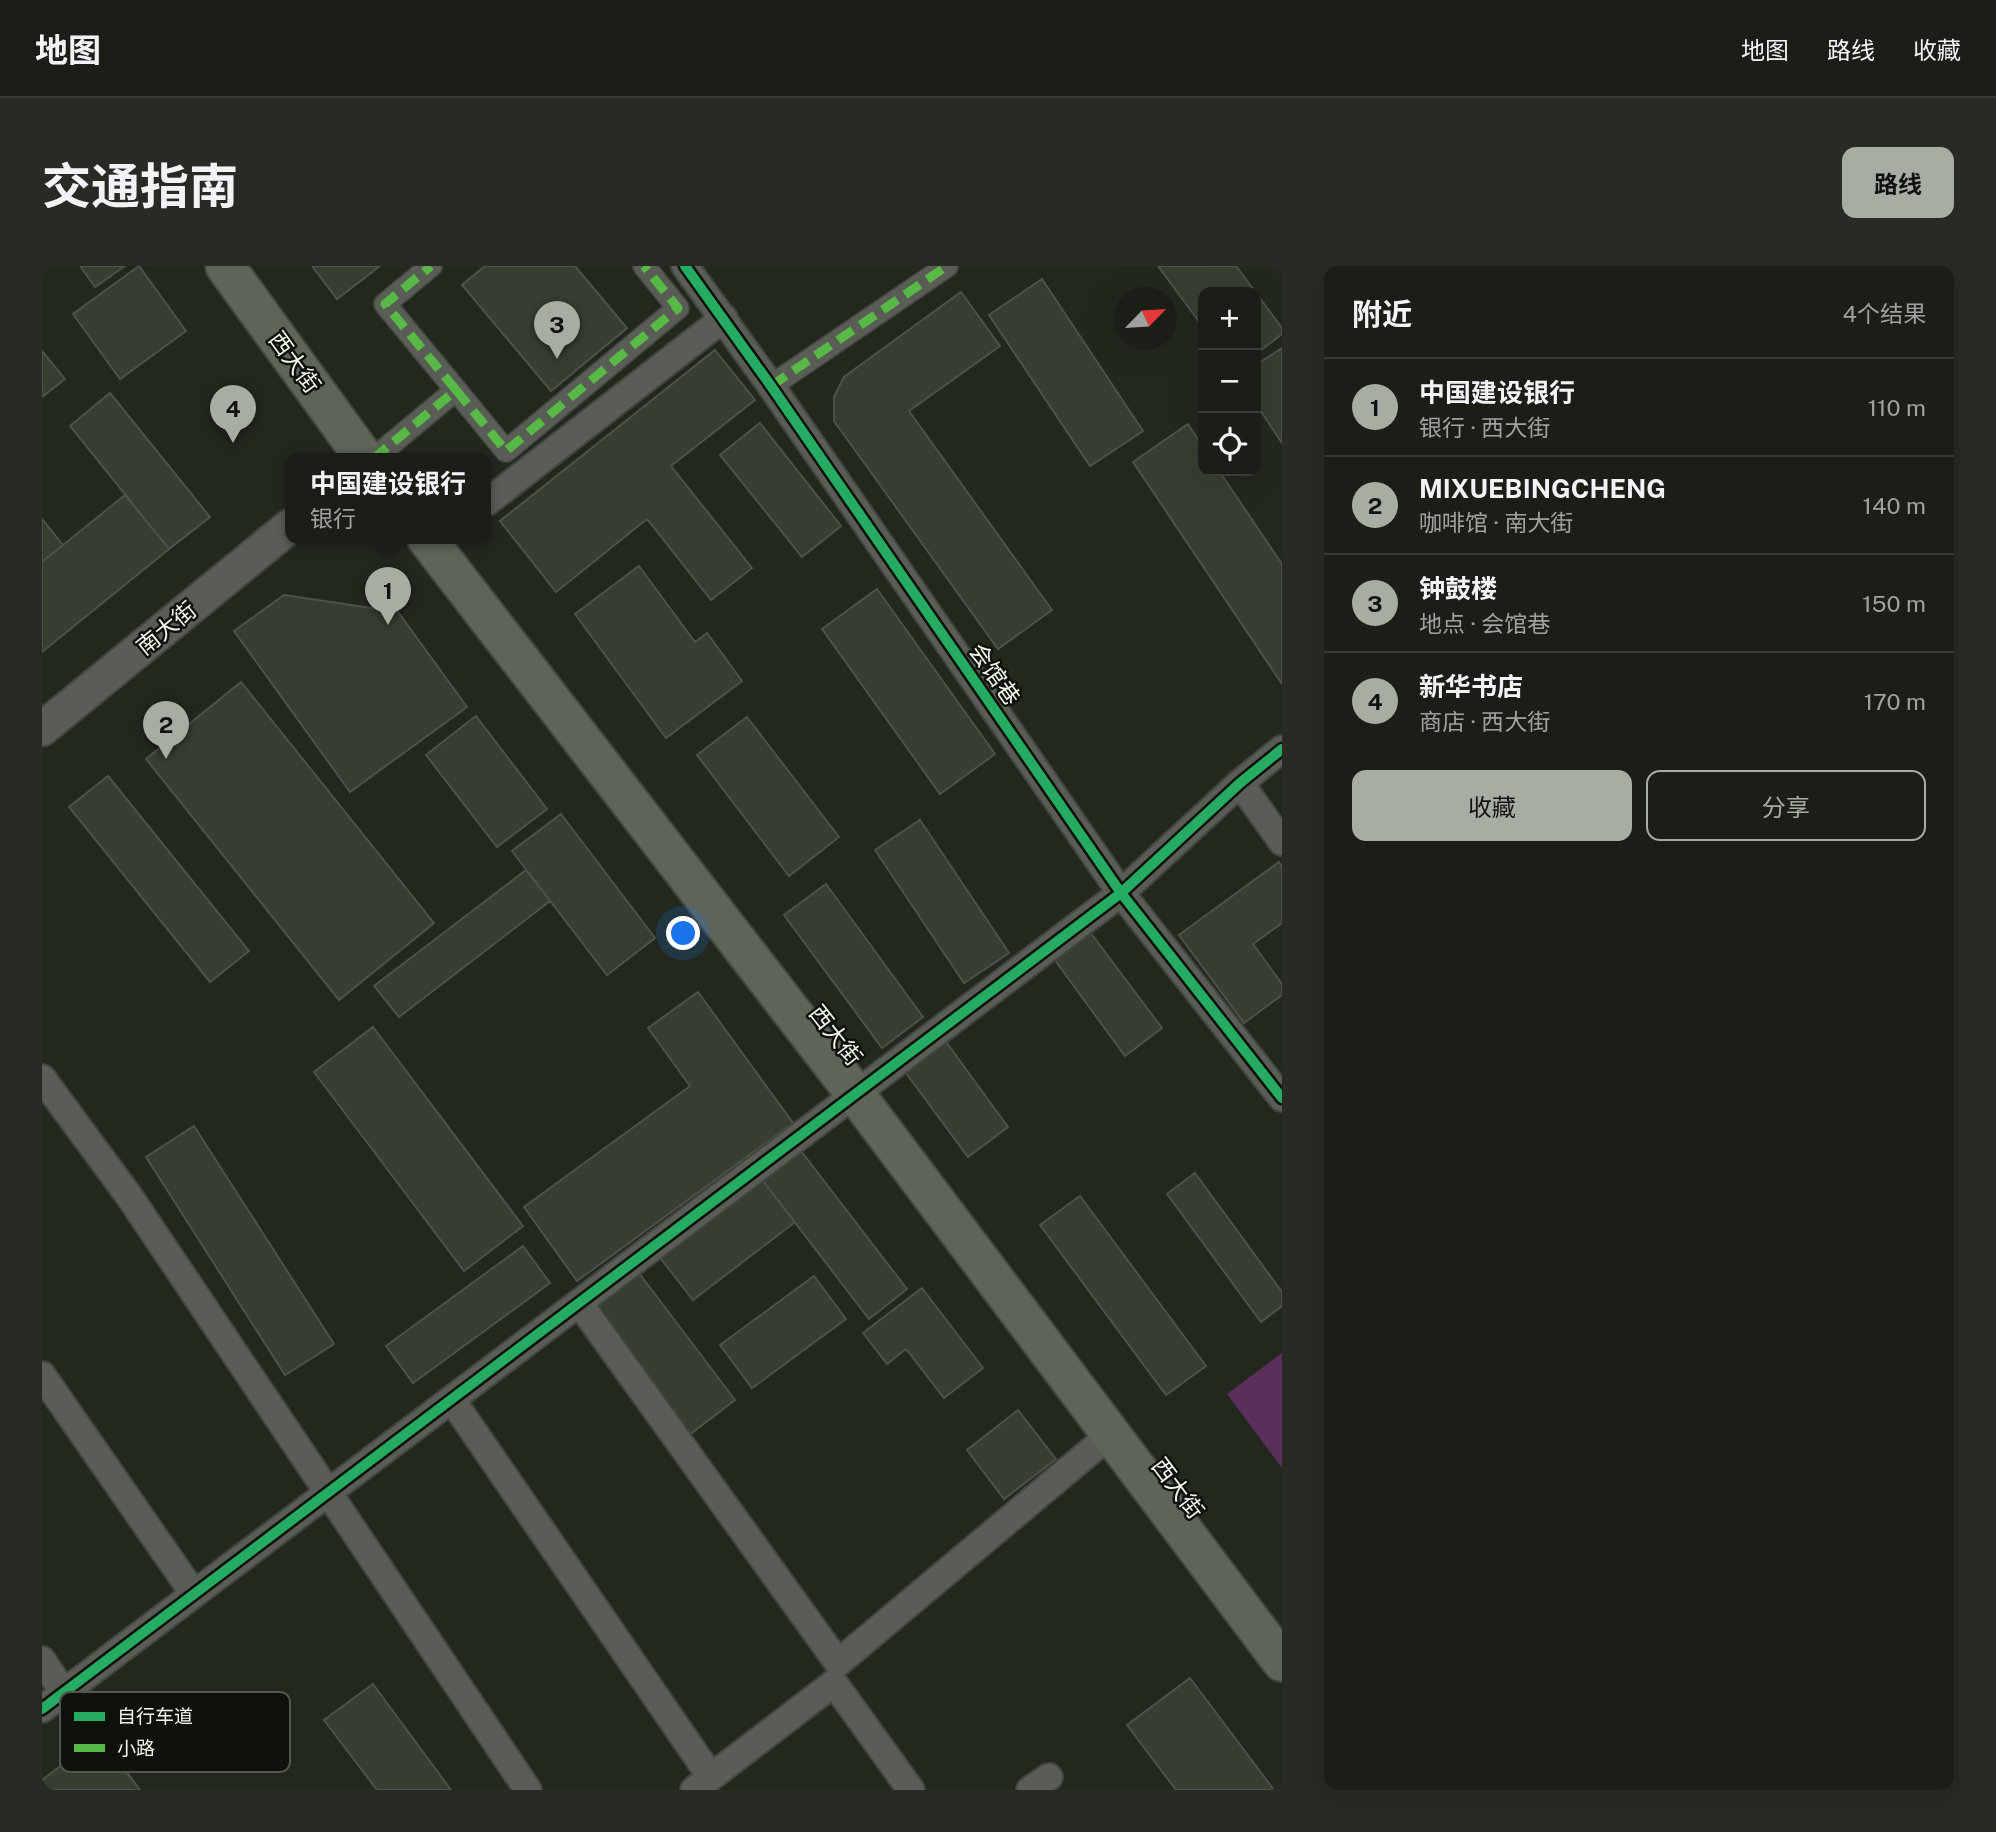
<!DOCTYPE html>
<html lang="zh">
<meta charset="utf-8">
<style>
:root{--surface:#1a1e17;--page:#272b24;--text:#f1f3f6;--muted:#9fa2a1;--line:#383c36;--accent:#a8ada4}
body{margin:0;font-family:"Public Sans","Noto Sans SC",sans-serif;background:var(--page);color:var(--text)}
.controls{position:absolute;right:21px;top:21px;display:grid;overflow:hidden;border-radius:14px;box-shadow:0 7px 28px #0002}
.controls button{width:63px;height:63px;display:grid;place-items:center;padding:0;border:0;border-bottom:2px solid var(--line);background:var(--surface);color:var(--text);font:35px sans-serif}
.compass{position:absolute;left:1072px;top:21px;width:63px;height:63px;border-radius:50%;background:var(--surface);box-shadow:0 7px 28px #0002;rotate:65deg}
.you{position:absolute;left:642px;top:668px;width:24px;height:24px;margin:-18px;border:5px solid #fff;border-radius:50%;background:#1a73e8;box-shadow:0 0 0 10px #1a73e833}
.badge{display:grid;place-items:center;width:46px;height:46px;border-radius:50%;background:var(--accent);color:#111;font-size:23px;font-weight:700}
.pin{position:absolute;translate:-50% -58px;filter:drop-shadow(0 2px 4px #0008)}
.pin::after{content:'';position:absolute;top:37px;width:24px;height:21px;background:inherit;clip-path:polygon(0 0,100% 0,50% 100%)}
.popup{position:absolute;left:243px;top:187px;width:206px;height:91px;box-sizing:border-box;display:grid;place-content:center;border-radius:14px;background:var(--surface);filter:drop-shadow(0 2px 5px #0005);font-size:23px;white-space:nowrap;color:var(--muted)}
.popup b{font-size:26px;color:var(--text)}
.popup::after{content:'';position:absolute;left:50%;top:100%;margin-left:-14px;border:14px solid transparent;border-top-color:var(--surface)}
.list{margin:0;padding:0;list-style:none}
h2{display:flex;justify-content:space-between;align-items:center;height:91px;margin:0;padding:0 28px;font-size:30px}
h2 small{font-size:23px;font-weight:400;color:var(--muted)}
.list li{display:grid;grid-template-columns:46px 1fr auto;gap:21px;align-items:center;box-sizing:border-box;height:98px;padding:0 28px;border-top:2px solid var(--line)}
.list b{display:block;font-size:26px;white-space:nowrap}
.list p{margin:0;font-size:23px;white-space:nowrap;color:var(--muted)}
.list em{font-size:23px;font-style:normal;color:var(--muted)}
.actions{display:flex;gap:14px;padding:21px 28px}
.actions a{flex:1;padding:16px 0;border:2px solid var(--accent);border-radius:14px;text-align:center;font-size:24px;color:var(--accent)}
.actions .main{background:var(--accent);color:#111}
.icon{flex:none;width:38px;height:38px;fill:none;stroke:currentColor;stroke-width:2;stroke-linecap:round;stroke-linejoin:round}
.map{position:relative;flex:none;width:1240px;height:1524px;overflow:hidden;border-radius:14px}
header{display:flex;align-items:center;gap:42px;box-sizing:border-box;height:98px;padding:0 35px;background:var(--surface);border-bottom:2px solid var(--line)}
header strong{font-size:33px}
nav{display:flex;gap:38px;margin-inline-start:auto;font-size:24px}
.intro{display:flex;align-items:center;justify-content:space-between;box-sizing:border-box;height:168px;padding:0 42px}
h1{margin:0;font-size:49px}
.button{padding:18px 32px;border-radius:14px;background:var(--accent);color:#111;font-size:24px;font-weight:700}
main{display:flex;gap:42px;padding:0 42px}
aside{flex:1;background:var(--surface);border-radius:14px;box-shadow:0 7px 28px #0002}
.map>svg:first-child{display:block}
.green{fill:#5b2f5b}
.building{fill:#363f2f;stroke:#4d514a;stroke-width:2}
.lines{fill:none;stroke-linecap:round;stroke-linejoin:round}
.pedestrian-casing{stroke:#41463f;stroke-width:24}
.minor-casing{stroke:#41463f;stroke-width:30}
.tertiary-casing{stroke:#41463f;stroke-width:37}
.secondary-casing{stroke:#41463f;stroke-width:42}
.pedestrian{stroke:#595d55;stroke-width:21}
.minor{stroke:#595d55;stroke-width:26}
.tertiary{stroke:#595d55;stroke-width:33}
.secondary{stroke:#5e645a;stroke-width:38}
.quiet{stroke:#58b947;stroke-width:9;stroke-dasharray:18 9;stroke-linecap:butt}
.cycleway-casing{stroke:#0e120b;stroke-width:15}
.cycleway{stroke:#26ab63;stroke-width:10}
.labels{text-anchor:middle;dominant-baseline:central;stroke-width:5;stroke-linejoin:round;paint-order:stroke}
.street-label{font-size:23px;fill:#eff5eb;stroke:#0e120b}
.key{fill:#0e120b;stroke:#52564e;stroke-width:2}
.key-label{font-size:19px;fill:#eff5eb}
</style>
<header>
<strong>地图</strong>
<nav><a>地图</a><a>路线</a><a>收藏</a></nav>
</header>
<div class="intro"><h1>交通指南</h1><a class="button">路线</a></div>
<main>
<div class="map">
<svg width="1240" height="1524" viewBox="0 0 1240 1524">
<rect width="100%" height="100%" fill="#23281f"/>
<!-- green -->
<path class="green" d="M1240 1087V1202L1185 1128Z"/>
<!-- building -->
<path class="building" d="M38 0H83L53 21Z
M97 0 144 65 78 113 31 48Z
M270 0H338L295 33Z
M443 0H533L585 62 509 125 420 19Z
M1116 0H1194L1240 62V68L1214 88V26H1161V61Z
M1000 13 1101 165 1048 200 947 49Z
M919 26 958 80 867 145 1010 344 956 383 792 155V131L802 111Z
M1240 82V177L1214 138V99Z
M673 84 713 134 629 200 710 302 669 334 605 253 514 326 458 255Z
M0 85 23 113 0 131Z
M68 127 168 251 127 283 28 160Z
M718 157 799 260 760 291 678 189Z
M1146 158 1161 181V205H1177L1240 298V418L1091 196Z
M83 229 127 283 0 386V296Z
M0 253 21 279 0 296Z
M597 300 653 376 665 367 700 415 624 472 533 348Z
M835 323 953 488 898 528 780 363Z
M242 329 356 346 425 441 308 526 192 365Z
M199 416 392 657 297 734 104 493Z
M434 450 505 543 455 581 384 489Z
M705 451 797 571 747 610 655 489Z
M66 510 207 685 168 716 27 541Z
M519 548 613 672 565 709 470 585Z
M878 554 967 687 922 717 833 584Z
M1237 596 1240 600V657L1211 678 1240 718V729L1202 757 1137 669Z
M484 604 508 635 357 751 332 720Z
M784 618 881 751 840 782 742 649Z
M1048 666 1120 762 1083 790 1012 693Z
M656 726 751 857 535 1015 482 941 648 820 606 762Z
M331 761 481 960 422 1005 272 806Z
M902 773 966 861 926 891 861 803Z
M152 860 292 1078 243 1109 104 891Z
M756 881 865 1023 827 1053 718 911Z
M1153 907 1240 1026V1040L1219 1056 1125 928Z
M718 911 753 956 651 1034 616 989Z
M1038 930 1164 1100 1124 1129 998 959Z
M481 980 508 1017 371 1117 344 1080Z
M597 1007 693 1134 647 1169 551 1042Z
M772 1010 804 1053 710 1122 678 1079Z
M880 1022 941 1102 902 1132 864 1083 845 1098 821 1067Z
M976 1144 1014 1193 962 1233 925 1184Z
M1148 1412 1232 1524H1134L1085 1459Z
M331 1418 409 1524H335L282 1454Z
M58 1470 98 1524H0V1514Z"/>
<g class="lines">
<!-- pedestrian casing -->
<g class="pedestrian-casing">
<path id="pedestrian" d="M729 120 905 0
M414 124 464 185 636 42 602 0
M331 193 414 124 343 38 389 0"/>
</g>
<!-- minor casing -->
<g class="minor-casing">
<path id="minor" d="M643 0 729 120 1079 627 1240 832
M444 237 682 52
M1198 517 1240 576
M0 812 87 930 486 1524
M538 1038 796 1397 1069 1168
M0 1109 152 1328
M410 1134 669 1511
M0 1394 22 1427
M0 1443 1079 627 1198 517 1240 483
M652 1524 792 1417 869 1524
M988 1524 1007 1511"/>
</g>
<!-- tertiary casing -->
<g class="tertiary-casing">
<path id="tertiary" d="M0 463 248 260"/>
</g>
<!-- secondary casing -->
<g class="secondary-casing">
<path id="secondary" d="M183 0 323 193
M385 273 814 829 1240 1396"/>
</g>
<!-- pedestrian -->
<use href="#pedestrian" class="pedestrian"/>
<!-- minor -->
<use href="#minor" class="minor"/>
<!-- tertiary -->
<use href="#tertiary" class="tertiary"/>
<!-- secondary -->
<use href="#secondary" class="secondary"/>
<!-- quiet -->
<path class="quiet" d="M729 120 905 0
M414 124 464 185 636 42 602 0
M331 193 414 124 343 38 389 0"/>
<!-- cycleway casing -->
<g class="cycleway-casing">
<path id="cycleway" d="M643 0 729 120 1079 627 1240 832
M0 1443 1079 627 1198 517 1240 483"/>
</g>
<!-- cycleway -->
<use href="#cycleway" class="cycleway"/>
</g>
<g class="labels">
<!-- street labels -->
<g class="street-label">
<text transform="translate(253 96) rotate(54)">西大街</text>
<text transform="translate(124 362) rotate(-39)">南大街</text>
<text transform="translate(953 408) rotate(55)">会馆巷</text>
<text transform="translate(794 769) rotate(52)">西大街</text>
<text transform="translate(1136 1222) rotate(53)">西大街</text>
</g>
</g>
<!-- legend -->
<rect x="18" y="1426" width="230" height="80" rx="10" class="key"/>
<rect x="32" y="1446" width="31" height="9" fill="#26ab63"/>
<rect x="32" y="1478" width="31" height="8" fill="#58b947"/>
<g class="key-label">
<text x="75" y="1457">自行车道</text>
<text x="75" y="1489">小路</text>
</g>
</svg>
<div class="controls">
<button>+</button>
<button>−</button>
<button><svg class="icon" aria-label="locate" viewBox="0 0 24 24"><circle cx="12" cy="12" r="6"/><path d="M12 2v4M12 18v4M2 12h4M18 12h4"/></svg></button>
</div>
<svg class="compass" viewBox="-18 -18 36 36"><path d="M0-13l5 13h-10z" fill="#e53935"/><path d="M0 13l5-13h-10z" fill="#9fa2a1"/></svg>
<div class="you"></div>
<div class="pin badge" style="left:346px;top:359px">1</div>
<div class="popup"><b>中国建设银行</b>银行</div>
<div class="pin badge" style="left:124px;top:493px">2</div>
<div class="pin badge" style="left:515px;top:93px">3</div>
<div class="pin badge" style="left:191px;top:177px">4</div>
</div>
<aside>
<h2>附近<small>4个结果</small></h2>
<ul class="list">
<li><span class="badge">1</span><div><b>中国建设银行</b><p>银行 · 西大街</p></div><em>110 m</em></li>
<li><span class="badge">2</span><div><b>MIXUEBINGCHENG</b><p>咖啡馆 · 南大街</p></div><em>140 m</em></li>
<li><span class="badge">3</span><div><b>钟鼓楼</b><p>地点 · 会馆巷</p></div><em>150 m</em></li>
<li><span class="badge">4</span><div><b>新华书店</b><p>商店 · 西大街</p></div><em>170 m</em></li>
</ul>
<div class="actions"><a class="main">收藏</a><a>分享</a></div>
</aside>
</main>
